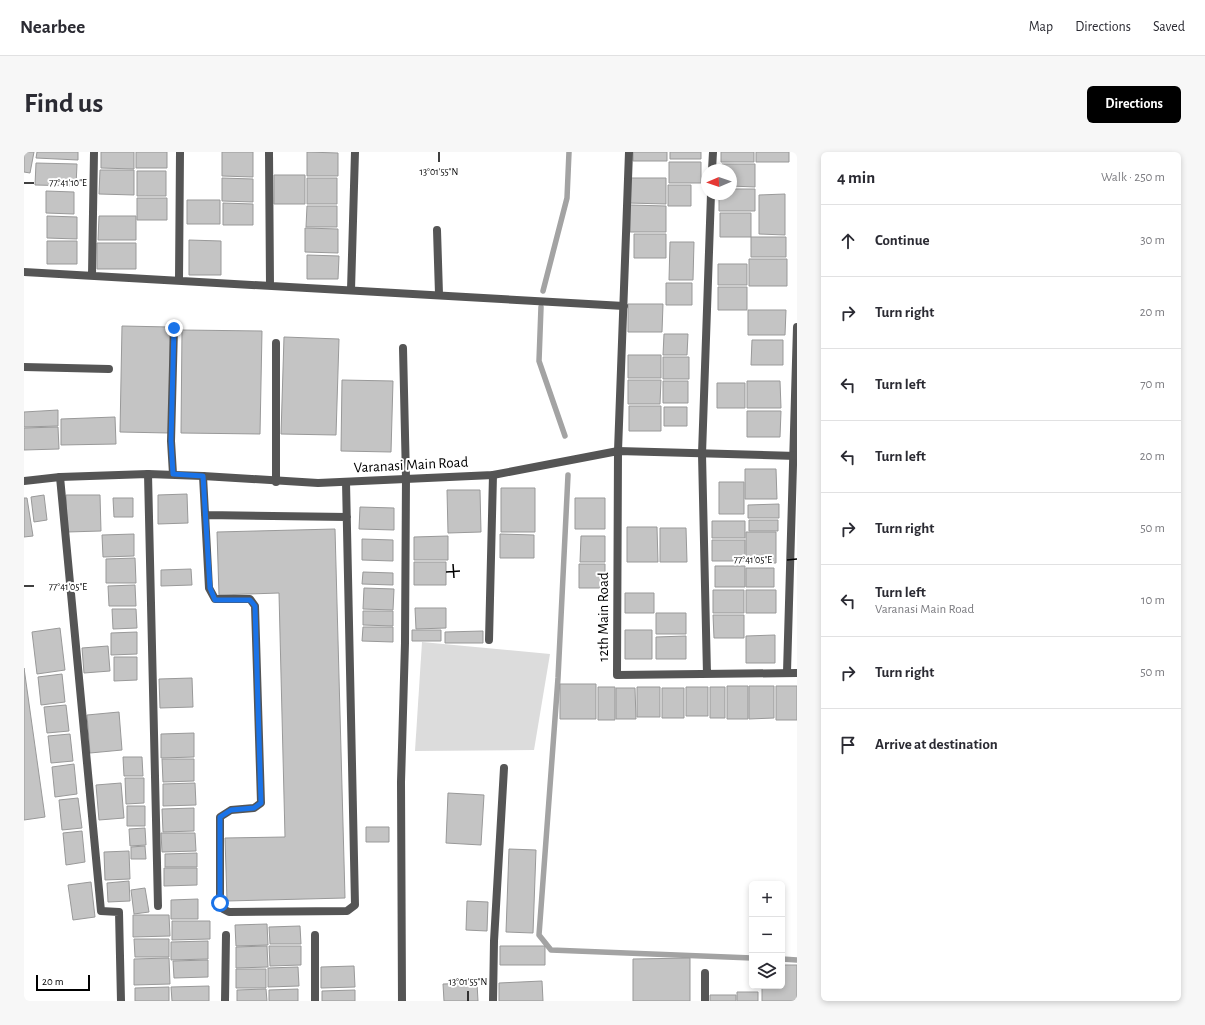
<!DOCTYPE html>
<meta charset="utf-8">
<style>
:root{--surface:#fff;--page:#f7f7f7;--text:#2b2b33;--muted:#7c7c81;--line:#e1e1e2;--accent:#000}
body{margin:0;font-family:"Alegreya Sans",sans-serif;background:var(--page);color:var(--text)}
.controls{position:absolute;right:12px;bottom:12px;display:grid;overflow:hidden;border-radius:6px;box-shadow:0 2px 6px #0003}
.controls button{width:36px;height:36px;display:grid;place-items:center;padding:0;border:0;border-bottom:1px solid var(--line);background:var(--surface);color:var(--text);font:20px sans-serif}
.compass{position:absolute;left:677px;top:12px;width:36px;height:36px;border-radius:50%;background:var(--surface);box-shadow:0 2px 6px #0003;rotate:268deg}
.scale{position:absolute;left:12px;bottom:10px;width:54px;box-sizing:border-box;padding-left:4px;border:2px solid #000;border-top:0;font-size:11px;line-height:14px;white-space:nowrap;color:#000;-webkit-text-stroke:3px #fff;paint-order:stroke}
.stop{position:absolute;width:12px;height:12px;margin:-9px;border:3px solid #1a73e8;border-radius:50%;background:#fff}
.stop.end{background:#1a73e8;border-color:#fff;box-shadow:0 1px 4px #0008}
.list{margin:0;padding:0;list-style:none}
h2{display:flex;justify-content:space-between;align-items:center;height:52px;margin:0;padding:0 16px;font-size:17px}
h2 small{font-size:13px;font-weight:400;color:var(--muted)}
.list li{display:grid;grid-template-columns:26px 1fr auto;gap:12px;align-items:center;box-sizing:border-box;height:72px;padding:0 16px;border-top:1px solid var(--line)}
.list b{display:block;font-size:15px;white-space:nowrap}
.list p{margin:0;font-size:13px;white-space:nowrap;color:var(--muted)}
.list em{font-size:13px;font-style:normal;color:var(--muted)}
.icon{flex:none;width:22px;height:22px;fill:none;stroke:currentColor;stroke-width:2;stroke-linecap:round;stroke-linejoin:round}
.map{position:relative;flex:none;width:773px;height:849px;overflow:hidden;border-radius:6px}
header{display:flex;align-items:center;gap:24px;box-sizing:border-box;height:56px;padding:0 20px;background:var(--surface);border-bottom:1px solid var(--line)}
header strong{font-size:19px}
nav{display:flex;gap:22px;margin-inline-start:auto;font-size:14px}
.intro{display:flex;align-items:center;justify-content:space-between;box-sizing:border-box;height:96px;padding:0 24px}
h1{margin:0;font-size:28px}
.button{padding:10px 18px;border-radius:6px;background:var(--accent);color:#fff;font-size:14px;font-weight:700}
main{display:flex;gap:24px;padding:0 24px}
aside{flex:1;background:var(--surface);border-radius:6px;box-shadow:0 2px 6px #0003}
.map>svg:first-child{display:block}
.green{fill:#dcdcdc}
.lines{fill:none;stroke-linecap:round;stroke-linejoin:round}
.stream{stroke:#a3a3a3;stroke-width:5.5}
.building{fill:#c4c4c4;stroke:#999}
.service{stroke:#555;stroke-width:8}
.minor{stroke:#555;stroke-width:8}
.tertiary{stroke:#555;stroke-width:8}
.route{stroke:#1a73e8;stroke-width:5}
.ticks{fill:none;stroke:#000;stroke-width:1.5}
.labels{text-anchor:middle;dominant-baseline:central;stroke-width:4;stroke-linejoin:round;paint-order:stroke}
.street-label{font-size:15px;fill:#000;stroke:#fff}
.ticks-label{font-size:10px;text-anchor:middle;fill:#000;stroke:#fff;stroke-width:4;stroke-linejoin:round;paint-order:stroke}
</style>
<header>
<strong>Nearbee</strong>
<nav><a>Map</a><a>Directions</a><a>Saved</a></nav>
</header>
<div class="intro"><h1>Find us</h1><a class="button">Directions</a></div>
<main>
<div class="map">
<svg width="773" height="849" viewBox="0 0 773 849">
<rect width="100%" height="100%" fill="#fff"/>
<!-- green -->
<path class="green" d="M398 490 526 502 510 598 391 599Z"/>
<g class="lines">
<!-- stream -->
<path class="stream" d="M519 139 543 46 545 0
M517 155 515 209 541 284
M544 323 534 526 515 783 527 798 728 806
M758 807 773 808"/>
</g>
<!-- building -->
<path class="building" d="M0 0H10L6 21 0 20Z
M13 0H54V8L12 6Z
M77 0H110V17L77 16Z
M112 0H143V16H112Z
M198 0H229V25L198 24Z
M283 0 314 1V24H283Z
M609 0H643V9H609Z
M646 0H677V7H646Z
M697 0H730V10H697Z
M732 0H765V10H732Z
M645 10H677V31H645Z
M12 11 53 12 52 34 11 33Z
M698 12H731V35L707 34V18H698Z
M76 18H110V43L75 42Z
M113 19H142V44H113Z
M250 23H281V52H250Z
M198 26 229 27V50L198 49Z
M283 26H313V52H283Z
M606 26H642V52L605 51Z
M644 33H667V54H644Z
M707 37H731V59H695V42H707Z
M22 39 50 40V62L22 61Z
M761 42V83L735 82V43Z
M113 46H143V68H113Z
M163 48H196V72H163Z
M199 51 229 52V73H199Z
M606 53 642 54V80H606Z
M283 54H313V75H282Z
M696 61H727V85H696Z
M23 64 53 65V87L23 86Z
M75 64H112V88H74Z
M281 76 314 77V101L281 100Z
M610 82H642V106H610Z
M727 85H762V105H727Z
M165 88 197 89V123H165Z
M23 89H53V112H23Z
M646 90H670L669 128H645Z
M73 91H112V117H73Z
M283 103 315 104 314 127H283Z
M725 107H763V134H725Z
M694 112H723V133H694Z
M642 131H668V153H642Z
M694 135H723V158H694Z
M604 152H639L638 180H604Z
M724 158H762L761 183H724Z
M98 174 146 175 145 281 96 280Z
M158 178 238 179 236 282 157 281Z
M640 182H664L663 203H639Z
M260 185 315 187 312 283 257 282Z
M728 188H759V213H727Z
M604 203H637V226H604Z
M639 205H665V227H639Z
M318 228 369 229 367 300 317 299Z
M604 228H637L636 252H604Z
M639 229H664V251H639Z
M723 229H756L757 256H723Z
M693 231H721V256H693Z
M605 254H637V279H605Z
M640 255H663V274H640Z
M34 258V274L0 275V260Z
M723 259H757L756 285H723Z
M91 265 92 292 37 293V267Z
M34 275 35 297 0 298V276Z
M721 317H752L753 347H721Z
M695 330H720V362H695Z
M477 336H511V380H477Z
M423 338H456L457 380 424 381Z
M163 342 164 371 134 372V343Z
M20 343 23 368 10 370 7 345Z
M42 343H76L77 379 43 380Z
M0 346H3L9 384 0 385Z
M89 346H109V365H90Z
M551 346H581V377H551Z
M755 352V366H724V353Z
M336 355 370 356V378L335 377Z
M725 368H754V379H725Z
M688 369H721V386H688Z
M603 375H633L634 410H603Z
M636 376H662L663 410H636Z
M311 377 321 746 203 749 201 686 261 685 255 441 195 443 193 380Z
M722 380H752V411H722Z
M110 382V404L79 405 78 383Z
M476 382 510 383V406H476Z
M424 384V408H390V385Z
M557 384H581V410H556Z
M338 387 369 388V409L338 408Z
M688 388H721V409H688Z
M111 406 112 431H82V407Z
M390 410H422V433H390Z
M555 412H581V436H555Z
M691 414H721V435H691Z
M722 416H750V435H722Z
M167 417 168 433 137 434V418Z
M339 420 369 421V433L338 432Z
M111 433 112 454H85L84 434Z
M340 436 370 437 369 458 339 457Z
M689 438H720V461H689Z
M722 438H752V461H722Z
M601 441H630V461H601Z
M391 456H422V476L392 477Z
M88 457H112L113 476 89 477Z
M339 459H369V474L339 473Z
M632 461H662V482H632Z
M689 463H720V486H690Z
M339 475H369V490L338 489Z
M36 476 41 518 13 522 8 480Z
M388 478H417V489H388Z
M601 478H628V507H601Z
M459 479V491H421V480Z
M113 480V502L87 503V481Z
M751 483V511H722V484Z
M662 484V507H632V485Z
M84 494 86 519 60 521 58 496Z
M90 505H113V528L90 529Z
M0 516 21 665 0 668Z
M38 522 41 550 17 553 14 525Z
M168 526 169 555 136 556 135 527Z
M536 532H572V567H536Z
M703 534H724V567H703Z
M725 534H750V566L725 567Z
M752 534H773V568H752Z
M574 535H591V568H574Z
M613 535H636V565H613Z
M662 535H684V564H662Z
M686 535H701V566H686Z
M592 536H611L612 567H592Z
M638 536H660V566H638Z
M42 553 45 579 23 581 20 555Z
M95 560 98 598 66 601 63 563Z
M170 581V605L137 606V582Z
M46 582 49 609 27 611 24 584Z
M99 605H118L119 624H100Z
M138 607H170V629L139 630Z
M50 612 53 642 31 645 28 615Z
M101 626H120V651L102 652Z
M97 631 100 666 75 668 72 633Z
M171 631 172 653 139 654V632Z
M424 641 460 643 457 693 422 691Z
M54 646 58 676 38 678 35 648Z
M103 654H121V674H103Z
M170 656V679L139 680 138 657Z
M342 675H365V690H342Z
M121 676 122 693 106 694 105 677Z
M58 679 61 710 42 713 39 681Z
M137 681H171L172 699 138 700Z
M121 694 122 707H107V695Z
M485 697 512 698 509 781 482 780Z
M105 699 106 727 81 728 80 700Z
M173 701V715H141V702Z
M140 716H173V733L140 734Z
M105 729 106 749 84 750 83 731Z
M67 730 71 765 49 768 44 733Z
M121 736 125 760 110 762 107 738Z
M174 747V767H147V748Z
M443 749 464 750 463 779 442 778Z
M109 763H145L146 784 109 785Z
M148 769H186V787L148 788Z
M243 772 244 793 212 794 211 773Z
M276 774 277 792H246L245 775Z
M110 787H145V805H111Z
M184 789V807L147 808V790Z
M243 794 244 815 212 816V795Z
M245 794H277V813L246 814Z
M476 794H521V813H476Z
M145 806 146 832 110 833V807Z
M666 806V849H609V807Z
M184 808V825L150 826 149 809Z
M758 813H773V849H738V834H758Z
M330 814 331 835 297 836V815Z
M274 815 275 834 244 835V816Z
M212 817H242V836H212Z
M518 829 519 849H475V831Z
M453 831 454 849H420L419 832Z
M185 834V849H148L147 835Z
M145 835V849H111V836Z
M242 837 243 849H213V838Z
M274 837V849H245V838Z
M331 838V849H298V839Z
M713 840H734V849H713Z
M686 843H712V849H686Z"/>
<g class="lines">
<!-- service -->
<path class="service" d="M252 191V330"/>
<!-- minor -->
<path class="minor" d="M245 0 246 133
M605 0 594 299 593 523 773 521
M688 18 689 0
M413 78 415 142
M0 120 600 154
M68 123 70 0
M155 128 156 0
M327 138 331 0
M0 215 85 217
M124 322 134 754
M149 322 147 289 150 176
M179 324 185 436 191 447H226L231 454 237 651 230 656 207 658 196 665V751L199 757 205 760 323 759 331 753 322 330
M36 325 77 759 95 760 97 849
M181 363 323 365
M465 488 469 323
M763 520 773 175
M683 522 678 302 687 42
M681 821V849
M201 849 202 783
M291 849V783
M378 849 377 630 381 491 382 326 379 196
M469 849 470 789 480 616"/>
<!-- tertiary -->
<path class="tertiary" d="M0 329 36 325 124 322 179 324 294 331 469 323 594 299 773 304"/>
</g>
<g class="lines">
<!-- route -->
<path class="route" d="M150 176 147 289 149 322 179 324 186 436 191 448H226L231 454 237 651 230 656 207 658 196 665V751"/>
</g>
<!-- ticks -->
<path class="ticks" d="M415 0V10M0 31H10M763 408 773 407M429 412 430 426M422 420 436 419M0 434H10M444 839V849"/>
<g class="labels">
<!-- street labels -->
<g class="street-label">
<text transform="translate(387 313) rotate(-3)">Varanasi Main Road</text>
<text transform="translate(579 465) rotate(-90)">12th Main Road</text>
</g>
</g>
<g class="ticks-label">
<text x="415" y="23">13°01'55"N</text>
<text x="44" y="34">77°41'10"E</text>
<text x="729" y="411">77°41'05"E</text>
<text x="44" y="438">77°41'05"E</text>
<text x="444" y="833">13°01'55"N</text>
</g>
</svg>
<div class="controls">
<button>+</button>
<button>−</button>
<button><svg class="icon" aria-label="layers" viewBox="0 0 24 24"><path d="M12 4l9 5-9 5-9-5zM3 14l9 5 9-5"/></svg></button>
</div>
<svg class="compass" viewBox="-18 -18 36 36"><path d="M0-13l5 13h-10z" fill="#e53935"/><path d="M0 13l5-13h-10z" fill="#7c7c81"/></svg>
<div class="scale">20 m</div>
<div class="stop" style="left:196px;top:751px"></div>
<div class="stop end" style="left:150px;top:176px"></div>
</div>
<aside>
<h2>4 min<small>Walk · 250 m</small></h2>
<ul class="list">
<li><svg class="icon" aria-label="ahead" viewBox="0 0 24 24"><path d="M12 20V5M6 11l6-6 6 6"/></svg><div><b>Continue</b></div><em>30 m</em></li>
<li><svg class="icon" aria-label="right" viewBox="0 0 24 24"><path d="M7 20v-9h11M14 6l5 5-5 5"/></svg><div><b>Turn right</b></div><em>20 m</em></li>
<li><svg class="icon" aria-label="left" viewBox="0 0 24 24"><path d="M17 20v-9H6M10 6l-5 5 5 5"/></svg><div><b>Turn left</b></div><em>70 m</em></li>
<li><svg class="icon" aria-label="left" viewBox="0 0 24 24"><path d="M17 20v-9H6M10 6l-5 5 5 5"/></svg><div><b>Turn left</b></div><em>20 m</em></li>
<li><svg class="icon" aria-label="right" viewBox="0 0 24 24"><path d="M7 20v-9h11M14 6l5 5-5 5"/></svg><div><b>Turn right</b></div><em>50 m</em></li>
<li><svg class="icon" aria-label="left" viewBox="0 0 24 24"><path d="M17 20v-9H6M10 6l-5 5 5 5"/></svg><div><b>Turn left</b><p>Varanasi Main Road</p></div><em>10 m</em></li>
<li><svg class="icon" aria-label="right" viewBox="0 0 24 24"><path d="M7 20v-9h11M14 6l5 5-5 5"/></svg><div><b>Turn right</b></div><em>50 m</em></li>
<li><svg class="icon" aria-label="arrive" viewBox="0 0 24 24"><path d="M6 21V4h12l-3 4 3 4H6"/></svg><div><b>Arrive at destination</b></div></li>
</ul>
</aside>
</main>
